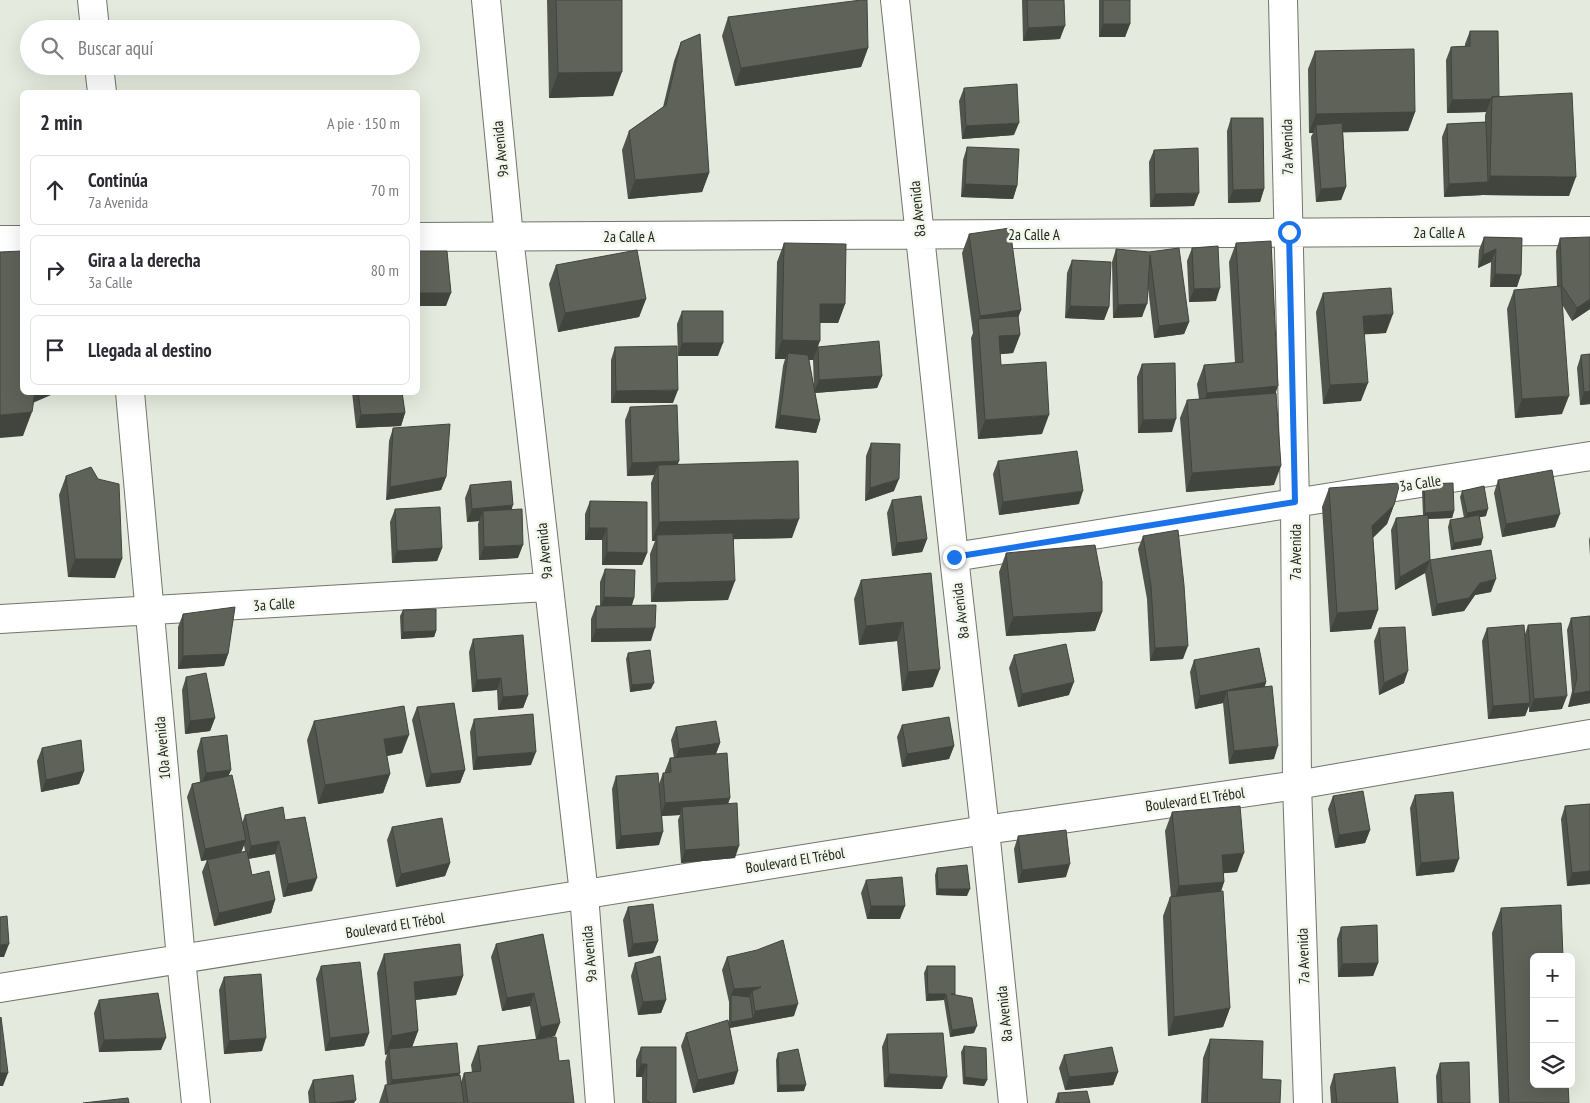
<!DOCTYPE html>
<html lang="es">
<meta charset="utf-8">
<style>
:root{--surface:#fff;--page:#f2f2f3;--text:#2b2b33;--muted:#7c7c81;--line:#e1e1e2}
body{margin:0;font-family:"PT Sans Narrow",sans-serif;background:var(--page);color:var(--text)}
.controls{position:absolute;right:15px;bottom:15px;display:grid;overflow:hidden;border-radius:8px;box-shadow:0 5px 20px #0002}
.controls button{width:45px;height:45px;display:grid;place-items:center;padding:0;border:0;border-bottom:1px solid var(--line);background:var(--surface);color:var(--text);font:25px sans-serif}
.stop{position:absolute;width:15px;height:15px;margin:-11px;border:4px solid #1a73e8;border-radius:50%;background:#fff}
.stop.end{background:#1a73e8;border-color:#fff;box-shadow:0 1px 5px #0008}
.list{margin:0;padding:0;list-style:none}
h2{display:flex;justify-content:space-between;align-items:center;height:65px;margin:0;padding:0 20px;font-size:21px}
h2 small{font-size:16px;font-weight:400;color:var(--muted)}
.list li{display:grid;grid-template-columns:32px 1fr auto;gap:15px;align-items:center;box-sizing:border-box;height:70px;margin:0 10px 10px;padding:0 10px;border:1px solid var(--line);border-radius:8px}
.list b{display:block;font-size:19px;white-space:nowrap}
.list p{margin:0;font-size:16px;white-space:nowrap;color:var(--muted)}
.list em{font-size:16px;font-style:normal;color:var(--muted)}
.icon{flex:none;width:28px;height:28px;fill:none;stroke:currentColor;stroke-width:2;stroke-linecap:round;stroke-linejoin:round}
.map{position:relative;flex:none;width:1590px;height:1103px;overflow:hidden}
.search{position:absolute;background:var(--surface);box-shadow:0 5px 20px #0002;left:20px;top:20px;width:400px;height:55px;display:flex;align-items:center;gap:12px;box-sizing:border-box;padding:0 18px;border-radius:28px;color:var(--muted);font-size:19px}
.panel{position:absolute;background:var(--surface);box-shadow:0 5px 20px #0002;left:20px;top:90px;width:400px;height:305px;border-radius:8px}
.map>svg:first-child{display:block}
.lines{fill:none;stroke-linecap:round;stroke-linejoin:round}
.street-casing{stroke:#71756b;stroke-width:30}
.secondary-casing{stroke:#71756b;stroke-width:30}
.street{stroke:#fff;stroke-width:28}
.secondary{stroke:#fff;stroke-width:28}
.wall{fill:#51544c;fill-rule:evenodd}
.shaded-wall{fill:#42453e}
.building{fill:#5e6258;stroke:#42453e}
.route{stroke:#1a73e8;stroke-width:6}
.labels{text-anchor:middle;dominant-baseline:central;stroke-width:5;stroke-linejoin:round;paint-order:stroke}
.street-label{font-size:15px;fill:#232521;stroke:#f2f7eb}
</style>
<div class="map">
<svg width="1590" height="1103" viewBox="0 0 1590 1103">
<rect width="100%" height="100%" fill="#e5eade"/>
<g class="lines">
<!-- street casing -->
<g class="street-casing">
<path id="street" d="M92 0 95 29
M486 0 509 237 584 894 600 1103
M895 0 954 557 985 830 1013 1103
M1283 0 1295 502 1297 785 1308 1103
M99 66 102 92
M418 237 1590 231
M0 240H22
M130 392 181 959 196 1103
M954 557 1590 456
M0 619 548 587"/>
</g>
<!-- secondary casing -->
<g class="secondary-casing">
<path id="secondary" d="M0 988 985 830 1297 785 1590 734"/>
</g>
<!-- street -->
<use href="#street" class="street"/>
<!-- secondary -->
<use href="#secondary" class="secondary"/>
</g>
<!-- wall -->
<path class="wall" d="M547 0H622L613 96 549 98Z
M1022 0H1064L1060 39 1023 41Z
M1099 0H1130V24L1125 37H1099Z
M728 17 868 48 861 67 735 86 722 36Z
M1470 31 1499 96 1569 196 1483 195 1444 197 1442 137 1447 124 1485 122V115L1486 112 1447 113 1446 60 1451 47 1465 46V44Z
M681 42 709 173 702 192 628 199 622 150 629 131 663 107 674 61Z
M1315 51 1415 112 1408 131 1343 132 1346 187 1341 200 1316 202 1311 137 1313 133H1309L1308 69Z
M964 88 1014 135 962 139 959 101Z
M1231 118 1264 189 1260 202 1228 203 1227 131Z
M967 147 1017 186 1013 199 961 197 963 160Z
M1154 150 1194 206 1150 207 1149 162Z
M969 234 1021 310 1018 317 1020 335 1013 353 1000 354 1001 365 1042 434 978 439 971 338 973 333 962 253Z
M1484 237 1522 238 1517 287H1490L1491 262 1478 268 1479 250Z
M1560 238 1590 309 1572 321 1563 306 1562 414 1515 418 1507 309 1514 290 1557 287 1556 251Z
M784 243 845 304 838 323H820L818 347 882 376 877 388 815 393 820 420 816 433 775 428 783 366 785 359H775L777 262ZM809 360H813L814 388Z
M1236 243 1276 393 1274 485 1186 492 1180 418 1187 400 1199 399 1197 384 1204 365 1235 363 1229 262Z
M1192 248 1216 301 1189 302 1187 261Z
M1116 249 1149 252 1189 322 1184 334 1154 338 1148 288 1142 317 1113 318 1112 262Z
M1072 260 1109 307 1104 320 1065 318 1067 273Z
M556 265 646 299 639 317 558 332 549 284Z
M1323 293 1386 333 1364 334 1361 401 1323 404 1316 312Z
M682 311 718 356H678L677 324Z
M615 347 673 403H611V360Z
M1581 355 1590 404 1580 405 1577 368Z
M1142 364 1172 432 1138 433 1137 377Z
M352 392H402L405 413 401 426 356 428Z
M630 407 678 464 792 538 734 539 728 600 651 602 650 554 655 541H652L651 483 654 475 627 476 625 420Z
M393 428 446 477 441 490 386 500 389 441Z
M871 443 894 491 865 501 866 456Z
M998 461 1079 504 999 515 993 474Z
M66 476 115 578 68 577 59 495Z
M1498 480 1555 527 1502 537 1494 493Z
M1424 484 1454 511 1452 518 1428 519 1430 560 1491 592 1475 595 1464 611 1432 616 1425 573 1395 590 1391 530 1396 518 1423 515 1422 491Z
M470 485 512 509 518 558 479 560 478 524 479 521 467 522 465 498Z
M1329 488 1394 505 1387 524 1373 537 1378 610 1371 629 1330 632 1322 507Z
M1462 491 1486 516 1480 517 1481 545 1451 550 1448 527 1450 520 1464 518 1460 497Z
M892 500 927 539 922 552 892 556 887 513Z
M590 501 647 553 642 565H602V540H585V514Z
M395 509 442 548 437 561 392 563 390 522Z
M1143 536 1183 659 1150 661 1147 599 1138 549Z
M1590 536V556L1589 540Z
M1006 553 1102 612 1095 631 1006 636 999 572Z
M605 569 634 598 632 605 651 641 591 642V619L596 606H600V582Z
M931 573 933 687 902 691 897 641 859 645 854 599 861 580Z
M403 610 436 631 434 637 401 639 400 616Z
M183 614 228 654 224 666 178 669V627Z
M1590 616V703L1568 707 1572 691 1567 630 1571 618Z
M1528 625 1562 709 1529 712V706L1525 716 1488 719 1482 641 1487 628 1525 634Z
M1379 628 1404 683 1379 695 1374 641Z
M473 639 528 695 523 708 498 710 497 690 472 692 469 652Z
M628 653 651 689 630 692 626 659Z
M1014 655 1069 695 1018 707 1009 668Z
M1194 660 1266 682 1265 686 1274 759 1229 764 1223 703 1195 709 1190 672Z
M186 677 215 718 210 731 185 734 182 690Z
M417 707 465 770 460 783 426 787 412 720Z
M474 719 531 765 473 770 470 732Z
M314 721 402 753 386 756 390 774 383 793 318 804 307 740Z
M902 725 954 746 949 759 902 767 897 737Z
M676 727 720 743 716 754 730 798 728 804 735 858 681 863 678 820 680 815 662 816 659 845 616 849 612 789 616 776 659 784 663 773H665V771L670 758H674L671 740Z
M201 738 231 770 228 776 242 823 245 815 285 820 312 891 283 897 275 854 248 859 252 875 275 900 271 913 214 926 202 872 207 860 201 861 187 797 192 784 200 782 197 751ZM244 845 245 851 241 852Z
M42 748 84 771 79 784 41 792 37 761Z
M1415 795 1454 872 1416 876 1410 808Z
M1333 796 1370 830 1365 843 1335 848 1328 809Z
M1590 804V884L1567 886 1561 819 1565 806Z
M1172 812 1237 872 1224 873V882L1221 891 1230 1008 1223 1027 1168 1036 1163 916 1170 897H1171L1165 831Z
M392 827 450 863 445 876 396 887 387 840Z
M1018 836 1066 877 1018 883 1014 849Z
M937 868 967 896 936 895 935 875Z
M866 880 900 919H867L861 893Z
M628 907 658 941 653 953 628 957 623 920Z
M1501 908 1569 1103H1499L1492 933Z
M1341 927 1378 963 1373 976 1338 977 1337 939Z
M543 934 555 1036 541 1039 559 1061 574 1103H379L385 1085H387L385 1062 387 1054 385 1055 377 973 384 954 463 976 456 995 415 1000 418 1031 412 1047 460 1073 459 1075 461 1082 464 1073 472 1072 471 1065 478 1046 536 1039 530 1006 502 1011 491 957 496 944Z
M727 957 794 1016 730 1028 734 1084 693 1093 681 1046 686 1033 729 1022V1002L722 970Z
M635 963 666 1000 661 1013 638 1015 631 976Z
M321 966 369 1033 364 1046 325 1051 316 979Z
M927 966 955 994V995L974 1033 950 1037 944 1000 926 1001 924 973Z
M224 977 262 1051 224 1054 219 990Z
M99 1000 161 1050 99 1052 94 1013Z
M887 1034 942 1089 884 1087 882 1047Z
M1210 1039 1262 1079 1280 1103H1201L1203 1058Z
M964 1046 987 1080 984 1086 963 1084 961 1052Z
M641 1047 676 1103H642V1077H636V1060Z
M778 1053 804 1091 777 1092 776 1060Z
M1064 1055 1118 1072 1113 1085 1065 1090 1059 1068Z
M1440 1063 1470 1103H1437L1436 1076Z
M1334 1074 1398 1103H1331L1330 1087Z
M313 1080 354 1103H309L308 1092Z
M1058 1093 1090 1103H1055Z"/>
<!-- shaded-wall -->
<path class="shaded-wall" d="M1103 24H1130L1125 37H1099Z
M1065 26 1060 39 1023 41 1028 28Z
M868 48 861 67 735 86 741 68Z
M622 72 613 96 549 98 558 73Z
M1491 99 1486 112 1447 113 1452 100Z
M1415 112 1408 131 1316 133V125L1313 133H1309L1316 114Z
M1019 123 1014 135 962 139 966 126Z
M709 173 702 192 628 199 635 180Z
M1490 176 1576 177 1569 196 1483 195 1444 197 1449 184 1488 182Z
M965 184 1017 186 1013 199 961 197Z
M1346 187 1341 200 1316 202 1321 189Z
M1264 189 1260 202 1228 203 1233 190Z
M1199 193 1194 206 1150 207 1155 194Z
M1496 249 1491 262 1478 268 1483 255Z
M1495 274 1521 275 1517 287H1490Z
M1220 288 1216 301 1189 302 1194 289Z
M418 293H451L446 306H418Z
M646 299 639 317 558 332 565 313Z
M1590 299V309L1572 321 1577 308Z
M820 304H845L838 323 813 322Z
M1147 304 1142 317 1113 318 1118 305Z
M1070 306 1109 307 1104 320 1065 318Z
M1021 310 1014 329 978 321 980 316Z
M1393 314 1386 333 1356 335 1363 316Z
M1189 322 1184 334 1154 338 1159 326Z
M1020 335 1013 353 992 355 999 336Z
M782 340 820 341 813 360 787 359 788 353 785 359H775Z
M682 343H723L718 356H678Z
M882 376 877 388 814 393 819 380Z
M1368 383 1361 401 1323 404 1330 385Z
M1278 386 1272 404 1201 412 1207 393Z
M678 390 673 403H611L616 391Z
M1590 391V404L1580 405 1584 392Z
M32 392H58L28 405Z
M1569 396 1562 414 1515 418 1522 399Z
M32 412 23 436 0 438V415Z
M405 413 401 426 356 428 361 415Z
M780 415 820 420 816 433 775 428Z
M1049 415 1042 434 978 439 985 420Z
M1176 419 1172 432 1138 433 1143 420Z
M679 461 675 474 658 465 654 475 627 476 632 463Z
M1281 466 1274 485 1186 492 1192 473Z
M446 477 441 490 386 500 390 487Z
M899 479 894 491 865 501 870 488Z
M1083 491 1079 504 999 515 1003 502Z
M513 505 509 518 483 511 479 521 467 522 472 509Z
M1394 505 1387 524 1366 545 1372 526Z
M1488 509 1486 516 1465 520 1467 513Z
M1454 511 1452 518 1423 519 1425 513Z
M1560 514 1555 527 1502 537 1506 524Z
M799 519 792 538 657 541V535L655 541H652L659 522Z
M589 528H607L602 540H585Z
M1483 538 1481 545 1451 550 1454 543Z
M927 539 922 552 892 556 897 543Z
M523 545 518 558 479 560 484 547Z
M442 548 437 561 392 563 397 551Z
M607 552 647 553 642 565H602Z
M75 559H122L115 578 68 577Z
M1430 560 1425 573 1395 590 1400 577Z
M1496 579 1491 592 1475 595 1464 611 1432 616 1437 604 1480 583Z
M735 581 728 600 651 602 657 583Z
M604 597 634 598 630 611 600 610Z
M1378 610 1371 629 1330 632 1337 613Z
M1102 612 1095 631 1006 636 1013 617Z
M903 622 897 641 859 645 866 626Z
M655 628 651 641 591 642 596 629Z
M436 631 434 637 401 639 403 632Z
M1188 646 1183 659 1150 661 1155 648Z
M228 654 224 666 178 669 183 656Z
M940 669 933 687 902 691 908 672Z
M1408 671 1404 683 1379 695 1384 683Z
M501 678 497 690 472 692 477 680Z
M1074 682 1069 695 1018 707 1022 694Z
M1266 682 1262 695 1227 691 1223 703 1195 709 1200 696Z
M654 683 651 689 630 692 632 685Z
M1590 691V703L1568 707 1573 694Z
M528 695 523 708 498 710 503 697Z
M1567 696 1562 709 1529 712 1534 699Z
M1530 703 1525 716 1488 719 1493 706Z
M215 718 210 731 185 734 190 721Z
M409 735 402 753 377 758 384 739Z
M720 743 715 756 674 762 679 749Z
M954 746 949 759 902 767 907 754Z
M1278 746 1274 759 1229 764 1234 751Z
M536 752 531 765 473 770 477 757Z
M231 770 226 782 201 785 206 773Z
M465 770 460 783 426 787 431 774Z
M84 771 79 784 41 792 46 780Z
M390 774 383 793 318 804 325 785Z
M730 798 725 811 682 807 680 815 661 816 665 803Z
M1370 830 1365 843 1335 848 1339 835Z
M663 832 659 845 616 849 621 836Z
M246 840 241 853 201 861 205 849Z
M279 841 275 854 247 859 251 846Z
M739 846 735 858 681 863 685 850Z
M1244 853 1237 872 1215 874 1222 855Z
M1459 859 1454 872 1416 876 1421 863Z
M450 863 445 876 396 887 401 874Z
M1070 864 1066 877 1018 883 1022 870Z
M1590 871V884L1567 886 1572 873Z
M317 878 312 891 283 897 288 884Z
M1224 882 1218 901 1172 905 1179 886Z
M938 889H970L967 896 936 895Z
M275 900 271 913 214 926 219 913Z
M871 906H905L900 919H867Z
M658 941 653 953 628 957 633 944Z
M9 944 4 957H0V945Z
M1378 963 1373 976 1338 977 1342 964Z
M463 976 456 995 407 1001 414 982Z
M761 987 752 991 748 1001 731 995 734 989Z
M534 993 530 1006 502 1011 507 998Z
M928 994H946L944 1000 926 1001Z
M666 1000 661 1013 638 1015 643 1002Z
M798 1004 794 1016 729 1028 731 1022 753 1018 755 1011Z
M1230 1008 1223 1027 1168 1036 1174 1017Z
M560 1023 555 1036 536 1040 541 1027Z
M977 1026 974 1033 950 1037 952 1030Z
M418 1031 411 1050 389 1049 387 1054 385 1055 392 1036Z
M369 1033 364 1046 325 1051 330 1038Z
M166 1038 161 1050 99 1052 104 1040Z
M266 1038 262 1051 224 1054 229 1041Z
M641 1064H647L642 1077H636Z
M738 1071 734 1084 693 1093 698 1080Z
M1118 1072 1113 1085 1065 1090 1069 1077Z
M0 1073H8L3 1086H0Z
M460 1073 455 1086 387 1093 392 1080Z
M889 1074 947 1077 942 1089 884 1087Z
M965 1077 987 1080 984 1086 963 1084Z
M779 1085H806L804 1091 777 1092Z
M356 1100 354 1103H328Z"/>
<!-- building -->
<path class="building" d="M556 0H622V72L558 73Z
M861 0H867L868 48 741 68 728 17Z
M1027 0H1064L1065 26 1028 28Z
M1103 0H1130V24H1103Z
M1470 31H1498L1499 96 1492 97 1491 99 1452 100 1451 47 1470 46Z
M700 34 709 173 635 180 629 131 666 105 681 42Z
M1414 49 1415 112 1316 114 1315 51Z
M1017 84 1019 123 966 126 964 88Z
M1572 93 1576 177 1490 176 1492 97Z
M1231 118H1263L1264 189 1233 190Z
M1486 122 1488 182 1449 184 1447 124Z
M1342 123 1346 187 1321 189 1316 125Z
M967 147 1019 149 1017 186 965 184Z
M1198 148 1199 193 1155 194 1154 150Z
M1010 228 1021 310 980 316 969 234Z
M1484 237 1522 238 1521 275 1495 274 1496 249 1483 255Z
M1590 237V299L1577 308 1562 286 1560 238Z
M1271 241 1278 386 1207 393 1204 365 1243 362 1236 243Z
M784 243 846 244 845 304H820V341L782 340Z
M1218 246 1220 288 1194 289 1192 248Z
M1179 248 1189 322 1159 326 1150 255 1147 304 1118 305 1116 249 1149 252Z
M637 250 646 299 565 313 556 265Z
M22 251V392H35L32 412 0 415V252Z
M418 251H447L451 293H418Z
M1072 260 1111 262 1109 307 1070 306Z
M1561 286 1569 396 1522 399 1514 290Z
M1391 288 1393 314 1363 316 1368 383 1330 385 1323 293Z
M682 311H723V343H682Z
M1018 316 1020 335 999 336 1001 365 1046 362 1049 415 985 420 978 319Z
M879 341 882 376 819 380 818 347Z
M677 346 678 390 616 391 615 347Z
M788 353 808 355 820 420 780 415Z
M1590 354V391L1584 392 1581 355Z
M1175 363 1176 419 1143 420 1142 364Z
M358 392H402L405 413 361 415Z
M1276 393 1281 466 1192 473 1187 400Z
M677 405 679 461 632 463 630 407Z
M450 424 446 477 390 487 393 428Z
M871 443 900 444 899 479 870 488Z
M1077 451 1083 491 1003 502 998 461Z
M798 461 799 519 659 522 658 465Z
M91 467 98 479 119 484 122 559H75L66 476Z
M1552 470 1560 514 1506 524 1498 480Z
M511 481 513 505 472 509 470 485Z
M1400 483 1394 505 1372 526 1378 610 1337 613 1329 488Z
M1453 483 1454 511 1425 513 1424 484Z
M1484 486 1488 509 1467 513 1462 491Z
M921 496 927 539 897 543 892 500Z
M590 501 647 502V553L607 552V528H589Z
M440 507 442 548 397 551 395 509Z
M522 509 523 545 484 547 483 511Z
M1428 515 1430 560 1491 550 1496 579 1480 583 1469 598 1437 604 1430 560 1400 577 1396 518Z
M1479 515 1483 538 1454 543 1450 520Z
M1178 530 1184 585 1188 646 1155 648 1151 586 1143 536Z
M733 533 735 581 657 583V535Z
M1095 545 1102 582V612L1013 617 1006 553Z
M605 569 635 570 634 598 604 597Z
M931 573 940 669 908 672 903 622 866 626 861 580Z
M656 605 655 628 596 629V606Z
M235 607 228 654 183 656V614Z
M436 609V631L403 632V610Z
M1590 616V691L1573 694 1577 678 1571 618Z
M1561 623 1567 696 1534 699 1528 625Z
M1524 625 1530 703 1493 706 1487 628Z
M1405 627 1408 671 1384 683 1379 628Z
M523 635 528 695 503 697 501 678 477 680 473 639Z
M1066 644 1074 682 1022 694 1014 655Z
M1259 648 1266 682 1200 696 1194 660Z
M650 650 654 683 632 685 628 653Z
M206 673 215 718 190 721 186 677Z
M1272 686 1278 746 1234 751 1227 691Z
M454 703 465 770 431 774 417 707Z
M404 706 409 735 384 739 390 774 325 785 314 721Z
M533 714 536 752 477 757 474 719Z
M949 717 954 746 907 754 902 725Z
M716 721 720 743 679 749 676 727Z
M227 735 231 770 206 773 201 738Z
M81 740 84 771 46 780 42 748Z
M727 753 730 798 665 803 663 773 671 772 670 758Z
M658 773 663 832 621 836 616 776Z
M232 775 246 840 205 849 192 784Z
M1363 791 1370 830 1339 835 1333 796Z
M1453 792 1459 859 1421 863 1415 795Z
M737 803 739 846 685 850 682 807Z
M1590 804V871L1572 873 1565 806Z
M1240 806 1244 853 1222 855 1224 882 1179 886 1172 812Z
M283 807 285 820 305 817 317 878 288 884 279 841 251 846 245 815Z
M442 818 450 863 401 874 392 827Z
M1066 830 1070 864 1022 870 1018 836Z
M247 851 252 875 269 871 275 900 219 913 207 860Z
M967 865 970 889H938L937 868Z
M902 877 905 906H871L866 880Z
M1223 891 1230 1008 1174 1017 1170 897Z
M653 904 658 941 633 944 628 907Z
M1561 905 1563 957H1534V1084H1568L1569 1103H1509L1501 908Z
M7 916 9 944 0 945V917Z
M1377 925 1378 963 1342 964 1341 927Z
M543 934 560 1023 541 1027 534 993 507 998 496 944Z
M783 940 798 1004 755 1011 752 991 761 987 734 989 727 957 757 950Z
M460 944 463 976 414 982 418 1031 392 1036 384 954Z
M660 956 666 1000 643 1002 635 963Z
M360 962 369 1033 330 1038 321 966Z
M927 966H955V994H951L972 998 977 1026 952 1030 946 994H928Z
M261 974 266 1038 229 1041 224 977Z
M158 993 166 1038 104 1040 99 1000Z
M731 995 750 997 753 1018 731 1022Z
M1 1017 8 1073H0V1018Z
M728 1020 738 1071 698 1080 686 1033Z
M943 1033 947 1077 889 1074 887 1034Z
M556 1037 559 1061 569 1060 574 1103H468L464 1073 481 1071 478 1046Z
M1210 1039 1263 1041 1262 1079 1281 1080 1280 1103H1207Z
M457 1043 460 1073 392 1080 389 1049Z
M964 1046 986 1048 987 1080 965 1077Z
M641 1047H676V1103H651L646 1100 647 1064H641Z
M1112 1047 1118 1072 1069 1077 1064 1055Z
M798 1049 806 1085H779L778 1053Z
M1469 1062 1470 1103H1442L1440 1063Z
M1395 1067 1398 1103H1337L1334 1074Z
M353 1075 356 1100 328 1103H315L313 1080Z
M460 1075 464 1103H388L385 1085Z
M1087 1091 1090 1103H1059L1058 1093Z
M128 1098 129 1103H83Z"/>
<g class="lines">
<!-- route -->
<path class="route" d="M954 557 1295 502 1289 232"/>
</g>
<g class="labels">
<!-- street labels -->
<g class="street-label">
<text transform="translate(1287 147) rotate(-91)">7a Avenida</text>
<text transform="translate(500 149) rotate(-96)">9a Avenida</text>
<text transform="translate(917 209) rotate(-96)">8a Avenida</text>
<text x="1439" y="232">2a Calle A</text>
<text x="1034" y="234">2a Calle A</text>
<text x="629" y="236">2a Calle A</text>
<text transform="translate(1420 483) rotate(-9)">3a Calle</text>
<text transform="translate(544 551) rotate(-96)">9a Avenida</text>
<text transform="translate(1295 552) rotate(-90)">7a Avenida</text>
<text transform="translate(274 604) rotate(-4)">3a Calle</text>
<text transform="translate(960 611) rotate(-97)">8a Avenida</text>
<text transform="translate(162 748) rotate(-95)">10a Avenida</text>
<text transform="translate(1195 799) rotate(-8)">Boulevard El Trébol</text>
<text transform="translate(795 860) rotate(-9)">Boulevard El Trébol</text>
<text transform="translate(395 925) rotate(-9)">Boulevard El Trébol</text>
<text transform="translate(589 954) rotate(-95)">9a Avenida</text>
<text transform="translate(1303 956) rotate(-92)">7a Avenida</text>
<text transform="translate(1004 1014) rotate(-96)">8a Avenida</text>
</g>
</g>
</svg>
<div class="controls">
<button>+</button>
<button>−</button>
<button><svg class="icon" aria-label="layers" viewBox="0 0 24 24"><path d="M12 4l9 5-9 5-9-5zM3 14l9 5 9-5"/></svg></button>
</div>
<div class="stop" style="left:1289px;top:232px"></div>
<div class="stop end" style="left:954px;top:557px"></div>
<div class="search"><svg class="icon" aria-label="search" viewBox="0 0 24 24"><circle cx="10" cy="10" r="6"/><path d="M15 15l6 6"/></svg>Buscar aquí</div>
<section class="panel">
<h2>2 min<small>A pie · 150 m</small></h2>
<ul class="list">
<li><svg class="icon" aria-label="ahead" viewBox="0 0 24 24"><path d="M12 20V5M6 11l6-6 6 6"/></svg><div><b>Continúa</b><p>7a Avenida</p></div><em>70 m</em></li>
<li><svg class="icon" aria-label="right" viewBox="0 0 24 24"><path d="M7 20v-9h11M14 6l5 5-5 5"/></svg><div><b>Gira a la derecha</b><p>3a Calle</p></div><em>80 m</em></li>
<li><svg class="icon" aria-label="arrive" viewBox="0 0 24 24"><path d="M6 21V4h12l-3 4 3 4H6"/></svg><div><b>Llegada al destino</b></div></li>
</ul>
</section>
</div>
